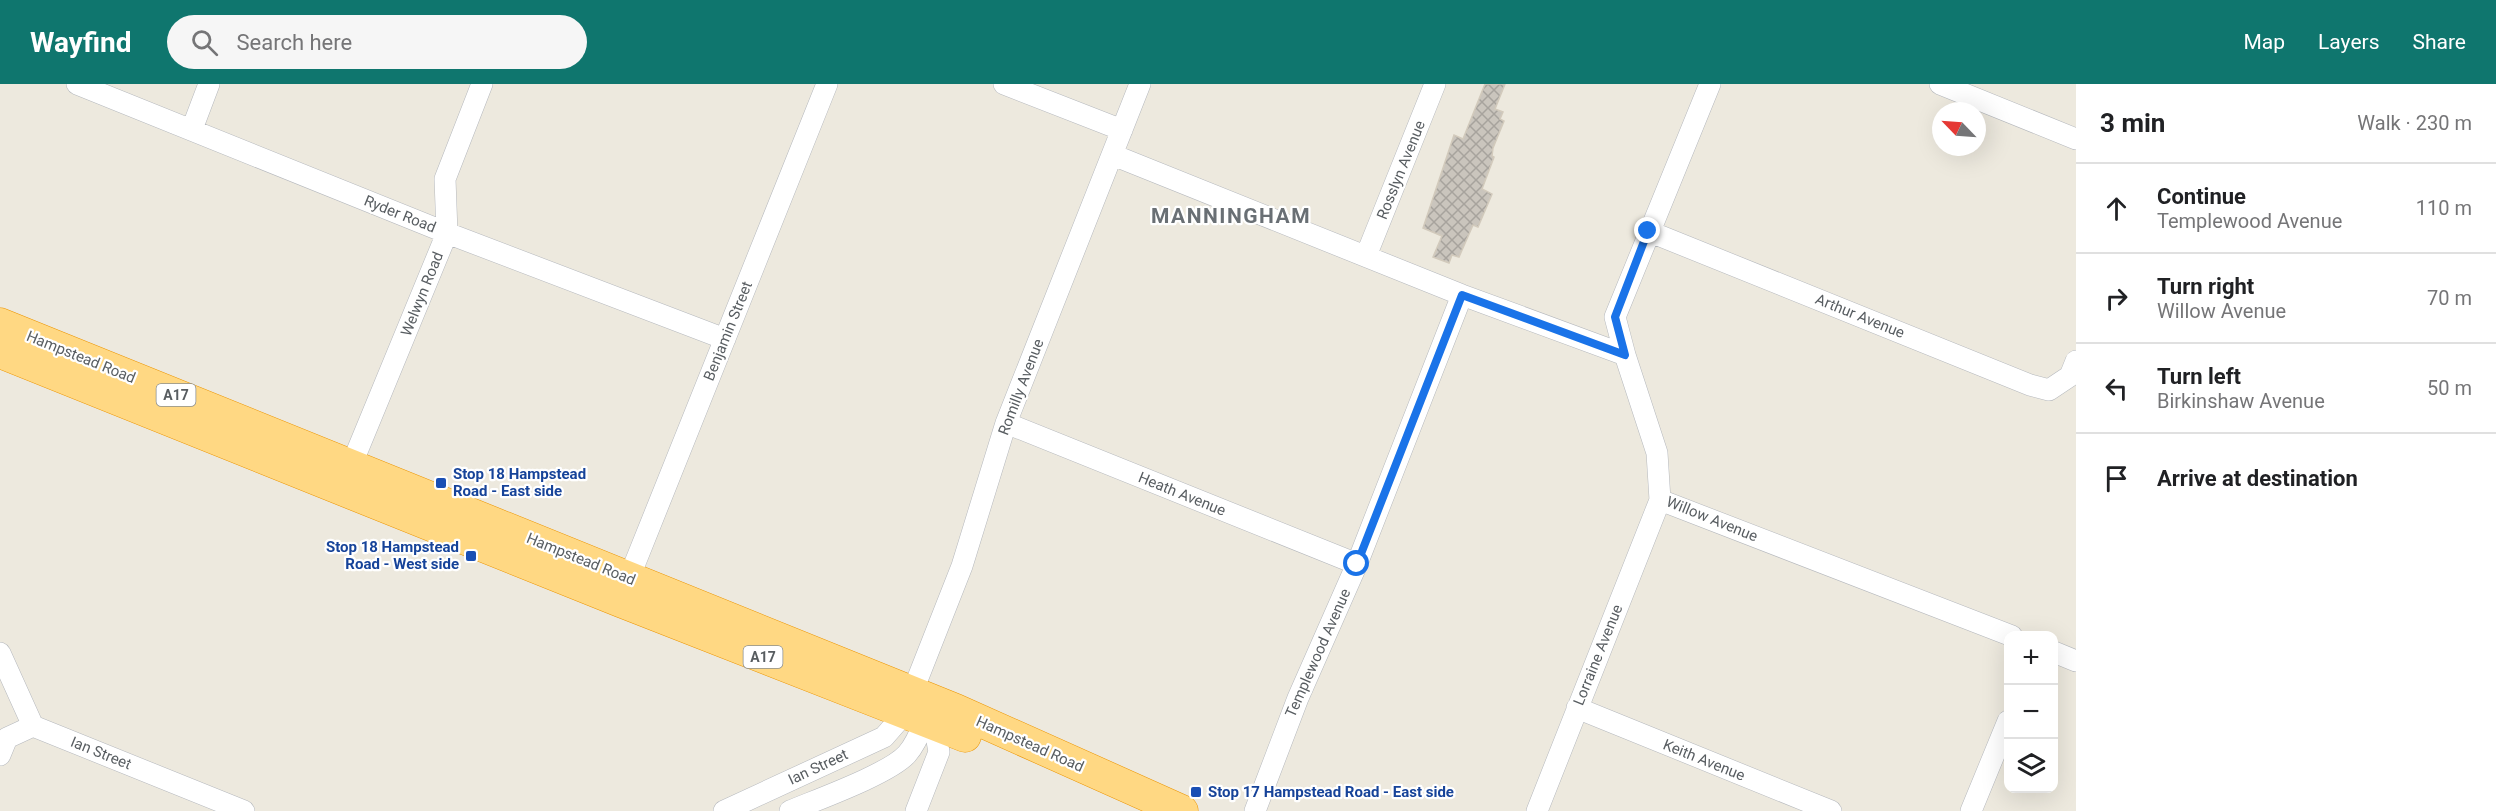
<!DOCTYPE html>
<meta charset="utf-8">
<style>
:root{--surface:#fff;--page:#f6f6f6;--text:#202124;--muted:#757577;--line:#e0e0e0;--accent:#0f766e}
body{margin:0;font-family:Roboto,sans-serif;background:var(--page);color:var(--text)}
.controls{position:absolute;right:18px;bottom:18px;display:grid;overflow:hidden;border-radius:12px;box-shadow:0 6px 24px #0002}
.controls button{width:54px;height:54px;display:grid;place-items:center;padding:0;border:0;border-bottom:2px solid var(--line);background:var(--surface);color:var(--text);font:30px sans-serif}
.compass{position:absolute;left:1932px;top:18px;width:54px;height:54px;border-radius:50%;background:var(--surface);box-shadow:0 6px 24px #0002;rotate:295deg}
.stop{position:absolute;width:18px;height:18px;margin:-14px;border:4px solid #1a73e8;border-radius:50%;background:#fff}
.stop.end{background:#1a73e8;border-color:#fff;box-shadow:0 2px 6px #0008}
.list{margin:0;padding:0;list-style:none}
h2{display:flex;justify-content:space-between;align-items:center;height:78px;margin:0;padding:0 24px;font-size:26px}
h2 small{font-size:20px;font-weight:400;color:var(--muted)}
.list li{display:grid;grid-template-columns:39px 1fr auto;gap:18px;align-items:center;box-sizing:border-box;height:90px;padding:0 24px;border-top:2px solid var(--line)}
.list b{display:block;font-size:22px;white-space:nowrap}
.list p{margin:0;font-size:20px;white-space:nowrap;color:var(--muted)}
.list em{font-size:20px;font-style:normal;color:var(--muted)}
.icon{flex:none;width:33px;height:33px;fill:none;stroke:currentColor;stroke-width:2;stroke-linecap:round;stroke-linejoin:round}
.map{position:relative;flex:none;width:2076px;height:727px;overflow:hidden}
header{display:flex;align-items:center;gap:36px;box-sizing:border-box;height:84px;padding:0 30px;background:var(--accent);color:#fff}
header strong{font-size:28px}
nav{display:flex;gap:33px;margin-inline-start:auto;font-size:21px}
.search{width:420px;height:54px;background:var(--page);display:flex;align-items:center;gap:15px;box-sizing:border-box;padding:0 21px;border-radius:33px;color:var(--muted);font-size:22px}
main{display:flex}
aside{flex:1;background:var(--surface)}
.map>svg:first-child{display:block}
.building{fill:url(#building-cross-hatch);stroke:#d2cabc;stroke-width:1.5}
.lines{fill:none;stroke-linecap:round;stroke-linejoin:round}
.minor-casing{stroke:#b5b8bd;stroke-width:22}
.highway-casing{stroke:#eb9400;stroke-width:33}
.minor{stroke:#fff;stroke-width:21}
.highway{stroke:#ffd883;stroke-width:32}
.route{stroke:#1a73e8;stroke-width:8}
.transit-dot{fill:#1a4fb4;stroke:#fff;stroke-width:2}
.labels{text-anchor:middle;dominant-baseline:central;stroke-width:4.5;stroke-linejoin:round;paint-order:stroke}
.shield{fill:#fff;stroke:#8a8e90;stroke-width:1.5}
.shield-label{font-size:14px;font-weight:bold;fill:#585d61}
.street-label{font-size:15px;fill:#585d61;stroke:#fff}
.transit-label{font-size:15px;font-weight:bold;fill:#164399;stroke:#fff;text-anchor:start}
.district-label{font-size:21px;font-weight:bold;letter-spacing:1.5px;fill:#696f74;stroke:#fff}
</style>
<header>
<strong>Wayfind</strong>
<div class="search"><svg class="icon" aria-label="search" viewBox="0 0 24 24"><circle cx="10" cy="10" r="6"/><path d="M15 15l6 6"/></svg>Search here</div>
<nav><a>Map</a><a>Layers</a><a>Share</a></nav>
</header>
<main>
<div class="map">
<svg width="2076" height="727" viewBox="0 0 2076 727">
<defs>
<pattern id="building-cross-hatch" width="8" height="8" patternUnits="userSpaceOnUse" patternTransform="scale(1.5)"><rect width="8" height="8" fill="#cac5bd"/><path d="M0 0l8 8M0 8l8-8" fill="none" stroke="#a7a39d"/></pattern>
</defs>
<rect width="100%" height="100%" fill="#ede9de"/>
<!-- building -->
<path class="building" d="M1485 0H1505L1495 25 1503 28 1500 35 1504 37 1493 64 1492 72 1494 73 1482 105 1492 110 1478 143 1473 141 1459 173 1452 171 1449 179 1433 173 1442 152 1423 144 1454 51 1463 55Z"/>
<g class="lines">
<!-- minor casing -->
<g class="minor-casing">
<path id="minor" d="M77 0 447 149 725 255
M1004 0 1122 46
M1940 0 2076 55
M192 45 209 0
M1113 71 1462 211 1625 271 1657 369 1660 416 2012 552
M1648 147 2030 301 2049 306 2070 292 2076 277
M1366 172 1435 0
M1625 271 1615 233 1710 0
M1006 339 1357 480
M351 382 447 149 445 95 482 0
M629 494 827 0
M2054 568 2076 577
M0 569 33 642 244 727
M912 609 962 482 1006 339 1140 0
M1577 624 1831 727
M0 671 7 654 33 642
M724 727 884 653 905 629
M790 727C816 716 889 690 907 670 915 661 920 649 924 638
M916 727 939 668 934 640
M1255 727 1298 614 1357 480 1462 211
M1537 727 1660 416
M1971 727 2008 637"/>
</g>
<!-- highway casing -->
<g class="highway-casing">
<path id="highway" d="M0 240 956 626 1182 727
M0 268 620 517 965 652"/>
</g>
<!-- minor -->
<use href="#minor" class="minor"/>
<!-- highway -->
<use href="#highway" class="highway"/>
</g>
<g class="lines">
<!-- route -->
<path class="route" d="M1357 480 1462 211 1625 271 1615 233 1648 147"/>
</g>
<!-- markers -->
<g class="transit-dot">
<rect x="435" y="393" width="12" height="12" rx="3"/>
<rect x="465" y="466" width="12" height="12" rx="3"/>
<rect x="1190" y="702" width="12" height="12" rx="3"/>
</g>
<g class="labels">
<!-- shield labels -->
<g class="shield">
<rect x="156.5" y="300" width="39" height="22" rx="4.5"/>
<rect x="743.5" y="562" width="39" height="22" rx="4.5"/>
</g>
<g class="shield-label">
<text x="176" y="311">A17</text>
<text x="763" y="573">A17</text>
</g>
<!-- street labels -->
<g class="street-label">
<text transform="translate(1401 86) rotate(-68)">Rosslyn Avenue</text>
<text transform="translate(400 130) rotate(22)">Ryder Road</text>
<text transform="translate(422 210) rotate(-68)">Welwyn Road</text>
<text transform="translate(1860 232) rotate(22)">Arthur Avenue</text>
<text transform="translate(728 247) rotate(-68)">Benjamin Street</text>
<text transform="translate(81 273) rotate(22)">Hampstead Road</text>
<text transform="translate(1021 303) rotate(-69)">Romilly Avenue</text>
<text transform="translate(1182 410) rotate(22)">Heath Avenue</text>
<text transform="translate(1712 435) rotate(22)">Willow Avenue</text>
<text transform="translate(581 475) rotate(22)">Hampstead Road</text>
<text transform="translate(1318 569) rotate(-66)">Templewood Avenue</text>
<text transform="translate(1598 571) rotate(-68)">Lorraine Avenue</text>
<text transform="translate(1030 660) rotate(24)">Hampstead Road</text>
<text transform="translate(101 669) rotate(22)">Ian Street</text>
<text transform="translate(1704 676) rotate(22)">Keith Avenue</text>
<text transform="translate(818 683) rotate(-25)">Ian Street</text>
</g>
<!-- transit labels -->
<g class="transit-label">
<text x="453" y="390">Stop 18 Hampstead<tspan x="453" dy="17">Road - East side</tspan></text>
<text x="459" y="463" text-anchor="end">Stop 18 Hampstead<tspan x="459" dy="17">Road - West side</tspan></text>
<text x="1208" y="708">Stop 17 Hampstead Road - East side</text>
</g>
<!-- district labels -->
<g class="district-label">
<text x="1231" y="132">MANNINGHAM</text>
</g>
</g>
</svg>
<div class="controls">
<button>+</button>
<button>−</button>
<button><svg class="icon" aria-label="layers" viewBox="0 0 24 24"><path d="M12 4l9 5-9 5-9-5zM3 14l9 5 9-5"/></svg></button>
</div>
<svg class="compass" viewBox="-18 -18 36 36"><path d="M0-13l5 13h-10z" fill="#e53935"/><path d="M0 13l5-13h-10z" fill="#757577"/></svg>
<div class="stop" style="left:1357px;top:480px"></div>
<div class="stop end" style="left:1648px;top:147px"></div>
</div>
<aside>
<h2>3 min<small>Walk · 230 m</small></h2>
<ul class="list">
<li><svg class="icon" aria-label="ahead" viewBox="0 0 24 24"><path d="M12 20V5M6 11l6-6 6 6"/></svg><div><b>Continue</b><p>Templewood Avenue</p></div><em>110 m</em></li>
<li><svg class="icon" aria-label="right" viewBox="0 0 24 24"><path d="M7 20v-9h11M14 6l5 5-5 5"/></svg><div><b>Turn right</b><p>Willow Avenue</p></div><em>70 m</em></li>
<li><svg class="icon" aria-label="left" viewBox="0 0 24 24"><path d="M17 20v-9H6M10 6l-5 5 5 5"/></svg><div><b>Turn left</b><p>Birkinshaw Avenue</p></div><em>50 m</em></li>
<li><svg class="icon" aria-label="arrive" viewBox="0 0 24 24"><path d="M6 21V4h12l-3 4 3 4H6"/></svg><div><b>Arrive at destination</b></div></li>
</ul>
</aside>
</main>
